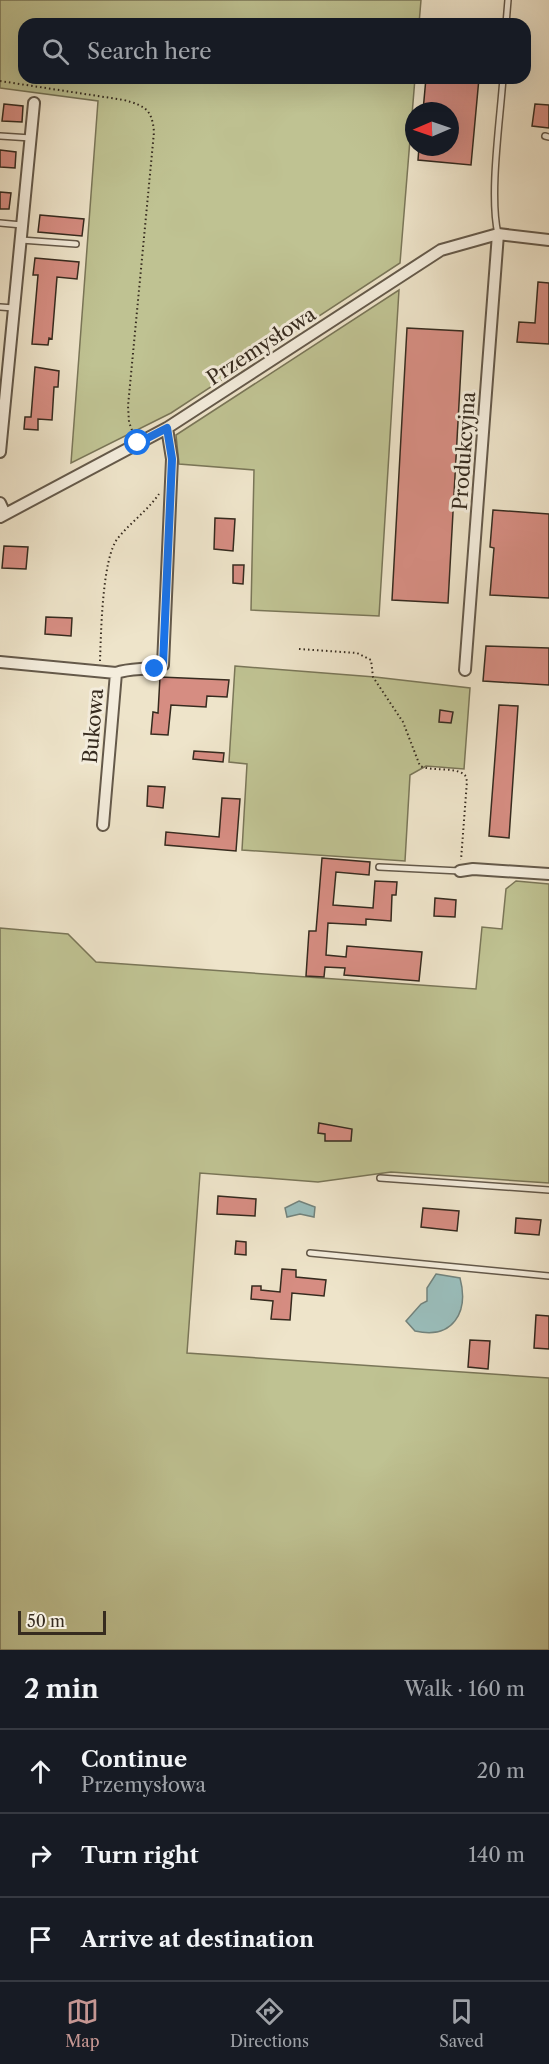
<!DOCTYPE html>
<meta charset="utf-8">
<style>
:root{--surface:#171b24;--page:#20242c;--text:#f1f3f6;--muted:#9ea1a6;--line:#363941;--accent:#c59692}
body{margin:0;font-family:"Libre Caslon Text",serif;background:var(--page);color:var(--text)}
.compass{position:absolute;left:405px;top:102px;width:54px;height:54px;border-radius:50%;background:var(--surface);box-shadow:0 6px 24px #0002;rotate:268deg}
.scale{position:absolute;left:18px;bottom:15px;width:88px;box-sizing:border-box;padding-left:6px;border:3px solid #362b1f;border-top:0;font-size:16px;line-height:21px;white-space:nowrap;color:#362b1f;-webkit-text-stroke:4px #f4eddd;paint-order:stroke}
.stop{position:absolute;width:18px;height:18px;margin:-14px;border:4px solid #1a73e8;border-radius:50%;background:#fff}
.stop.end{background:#1a73e8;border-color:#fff;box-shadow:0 2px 6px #0008}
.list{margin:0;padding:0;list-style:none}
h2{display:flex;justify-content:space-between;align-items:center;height:78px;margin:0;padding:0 24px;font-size:26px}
h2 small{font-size:20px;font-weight:400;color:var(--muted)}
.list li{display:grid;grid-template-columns:39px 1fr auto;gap:18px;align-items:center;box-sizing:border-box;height:84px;padding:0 24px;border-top:2px solid var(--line)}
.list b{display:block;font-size:22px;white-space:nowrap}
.list p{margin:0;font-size:20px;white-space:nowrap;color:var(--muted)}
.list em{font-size:20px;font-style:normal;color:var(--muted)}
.icon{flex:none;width:33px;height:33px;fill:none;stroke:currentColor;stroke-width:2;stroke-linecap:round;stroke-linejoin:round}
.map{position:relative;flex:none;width:549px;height:1650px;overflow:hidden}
.search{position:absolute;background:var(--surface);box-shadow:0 6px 24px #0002;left:18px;right:18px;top:18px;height:66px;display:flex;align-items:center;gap:15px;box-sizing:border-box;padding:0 21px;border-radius:18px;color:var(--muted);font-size:22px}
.sheet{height:330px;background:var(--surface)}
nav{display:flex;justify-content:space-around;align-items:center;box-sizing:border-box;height:84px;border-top:2px solid var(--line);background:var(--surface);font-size:16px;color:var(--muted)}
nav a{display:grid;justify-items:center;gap:3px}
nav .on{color:var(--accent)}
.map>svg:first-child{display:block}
.green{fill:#bfc292;stroke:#7a7658;stroke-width:1.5}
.water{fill:#9abebc;stroke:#72837d;stroke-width:1.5}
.building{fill:#d68d82;stroke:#362b1f;stroke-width:1.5}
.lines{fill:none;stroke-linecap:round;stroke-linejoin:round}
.service-casing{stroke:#64594a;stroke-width:8}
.minor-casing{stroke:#64594a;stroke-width:14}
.path{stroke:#362b1f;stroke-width:2;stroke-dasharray:1.5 3;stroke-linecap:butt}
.service{stroke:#f4eddd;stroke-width:5}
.minor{stroke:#f4eddd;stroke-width:10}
.route{stroke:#1a73e8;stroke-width:8}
.labels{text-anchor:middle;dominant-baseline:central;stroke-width:6;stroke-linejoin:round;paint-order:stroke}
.street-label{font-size:20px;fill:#362b1f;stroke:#f4eddd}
</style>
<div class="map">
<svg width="549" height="1650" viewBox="0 0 549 1650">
<rect width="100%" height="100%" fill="#eee4ca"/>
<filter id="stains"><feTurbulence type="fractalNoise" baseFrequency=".00333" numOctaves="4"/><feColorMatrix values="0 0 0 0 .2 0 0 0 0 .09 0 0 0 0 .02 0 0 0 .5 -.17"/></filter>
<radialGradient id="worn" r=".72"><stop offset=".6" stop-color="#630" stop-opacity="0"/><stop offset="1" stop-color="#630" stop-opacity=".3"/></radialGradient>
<!-- green -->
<path class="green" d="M0 0H421L419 24H24V78H415L400 263 171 413 71 463 98 101 0 88Z
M399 290 379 616 251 610 254 470 179 464 176 435Z
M235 666 375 677 470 688 464 769 426 766 410 775 405 861 242 850 247 764 229 762Z
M516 881 549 884V1183L391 1172 318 1182 200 1173 187 1353 549 1378V1650H0V928L68 934 96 962 476 989 482 927 502 929 506 889Z"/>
<!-- water -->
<path class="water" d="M299 1201 315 1207 314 1217 300 1214 287 1217 285 1208Z
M436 1274 460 1278C469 1312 453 1340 415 1331L406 1321 421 1304 427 1301V1288Z"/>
<!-- building -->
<path class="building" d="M426 78H479L471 165 418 160 419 147H450V111H423Z
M4 104 23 106 22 122 2 121Z
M535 104 549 105V128L532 126Z
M0 150 16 152 15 168 0 167Z
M0 192 11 193 9 209H0Z
M40 215 84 219 82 236 38 232Z
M35 258 79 262 77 279 57 277 52 339 49 338 48 345 32 344 38 275H33Z
M538 282 549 283V344L517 342 519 322 535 323Z
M407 328 463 331 448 603 392 600Z
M35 367 59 371 58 387H54L52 420 38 419V430L24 429 25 417H31Z
M493 510 549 514V598L490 595 494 548 490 547Z
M215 518 235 519 233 551 214 549Z
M4 546 28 547 26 569 2 568Z
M233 565H244L243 584 233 583Z
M46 617 72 618 71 636 45 634Z
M486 646 549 648V685L483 681Z
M160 677 229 680 227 697 207 696 206 707 171 705 168 735 151 734 153 712 158 713Z
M499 705 518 706 509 838 489 836Z
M440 710 453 712 451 723 439 722Z
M194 751 224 753 223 762 193 759Z
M148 786 165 787 163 808 147 806Z
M222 798 240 799 236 851 165 845 166 832 219 837Z
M322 858 370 862 369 875 336 872 333 905 373 908 375 881 397 882 396 895H392L391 921 366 919V925L328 923 326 955 346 957 347 946 422 952 419 981 344 975 345 968 325 967 324 977 306 976 309 931H316Z
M435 898 456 900 455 917 434 916Z
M319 1123 352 1129 351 1141H325V1134L318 1133Z
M218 1196 256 1199 255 1216 217 1214Z
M423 1208 459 1211 457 1231 421 1227Z
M516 1218 541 1220 539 1235 515 1233Z
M236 1241 246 1242V1255L235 1254Z
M282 1269 296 1270V1277L326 1280 324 1296 292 1293 290 1320 271 1319 273 1301 251 1299 252 1286H261V1290L280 1292Z
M536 1315 549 1316V1349L534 1348Z
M470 1340 490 1341 488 1369 468 1367Z"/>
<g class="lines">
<!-- service casing -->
<g class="service-casing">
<path id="service" d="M506 24 508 0
M0 136 31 138
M545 136 549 137
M0 223 22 225
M498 234C489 195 500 121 503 78
M21 240 76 244
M0 307 14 308
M379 867 460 871
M380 1178 549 1190
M310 1253 549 1276"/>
</g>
<!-- minor casing -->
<g class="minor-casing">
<path id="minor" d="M0 452 34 103
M0 503 5 514
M0 517 167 428 441 250 498 234 549 240
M0 662 116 673 103 825
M465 670 498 234
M116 673C133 667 149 671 163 665L172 459 167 428
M460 871 473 869 549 874"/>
</g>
<!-- path -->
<path class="path" d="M0 81 124 100C145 106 152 109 154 132L128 406 129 422 133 433
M299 649 357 653 371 660 373 677 403 722 420 766C434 772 453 766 465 775L467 781 461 860
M100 661C101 635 102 557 118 538 131 522 147 511 159 494"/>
<!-- service -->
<use href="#service" class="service"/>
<!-- minor -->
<use href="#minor" class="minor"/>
</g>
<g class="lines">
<!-- route -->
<path class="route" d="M138 443 167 428 172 459 163 665 155 669"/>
</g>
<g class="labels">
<!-- street labels -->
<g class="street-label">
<text transform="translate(261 346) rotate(-33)">Przemysłowa</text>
<text transform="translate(464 451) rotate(-86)">Produkcyjna</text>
<text transform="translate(93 726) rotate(-85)">Bukowa</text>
</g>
</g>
<rect width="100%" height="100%" filter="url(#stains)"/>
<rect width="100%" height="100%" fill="url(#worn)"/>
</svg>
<svg class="compass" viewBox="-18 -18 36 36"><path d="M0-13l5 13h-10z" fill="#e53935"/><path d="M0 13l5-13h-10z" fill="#9ea1a6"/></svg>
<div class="scale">50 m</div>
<div class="stop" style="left:138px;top:443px"></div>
<div class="stop end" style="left:155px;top:669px"></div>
<div class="search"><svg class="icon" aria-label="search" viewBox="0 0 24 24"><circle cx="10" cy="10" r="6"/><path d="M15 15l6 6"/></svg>Search here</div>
</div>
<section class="sheet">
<h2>2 min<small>Walk · 160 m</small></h2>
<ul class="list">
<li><svg class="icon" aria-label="ahead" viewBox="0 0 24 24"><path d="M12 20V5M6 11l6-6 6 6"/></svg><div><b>Continue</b><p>Przemysłowa</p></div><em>20 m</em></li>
<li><svg class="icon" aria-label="right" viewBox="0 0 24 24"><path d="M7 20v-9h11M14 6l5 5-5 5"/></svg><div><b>Turn right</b></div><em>140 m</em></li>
<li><svg class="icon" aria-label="arrive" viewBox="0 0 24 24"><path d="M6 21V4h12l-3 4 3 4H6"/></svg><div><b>Arrive at destination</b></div></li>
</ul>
</section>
<nav>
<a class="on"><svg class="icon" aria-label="map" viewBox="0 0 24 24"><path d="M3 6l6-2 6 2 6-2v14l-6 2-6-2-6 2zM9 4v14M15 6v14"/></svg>Map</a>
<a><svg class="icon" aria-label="directions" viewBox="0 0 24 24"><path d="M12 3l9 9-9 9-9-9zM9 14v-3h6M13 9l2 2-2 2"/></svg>Directions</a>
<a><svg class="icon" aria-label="saved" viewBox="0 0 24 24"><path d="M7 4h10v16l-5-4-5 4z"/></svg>Saved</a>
</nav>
